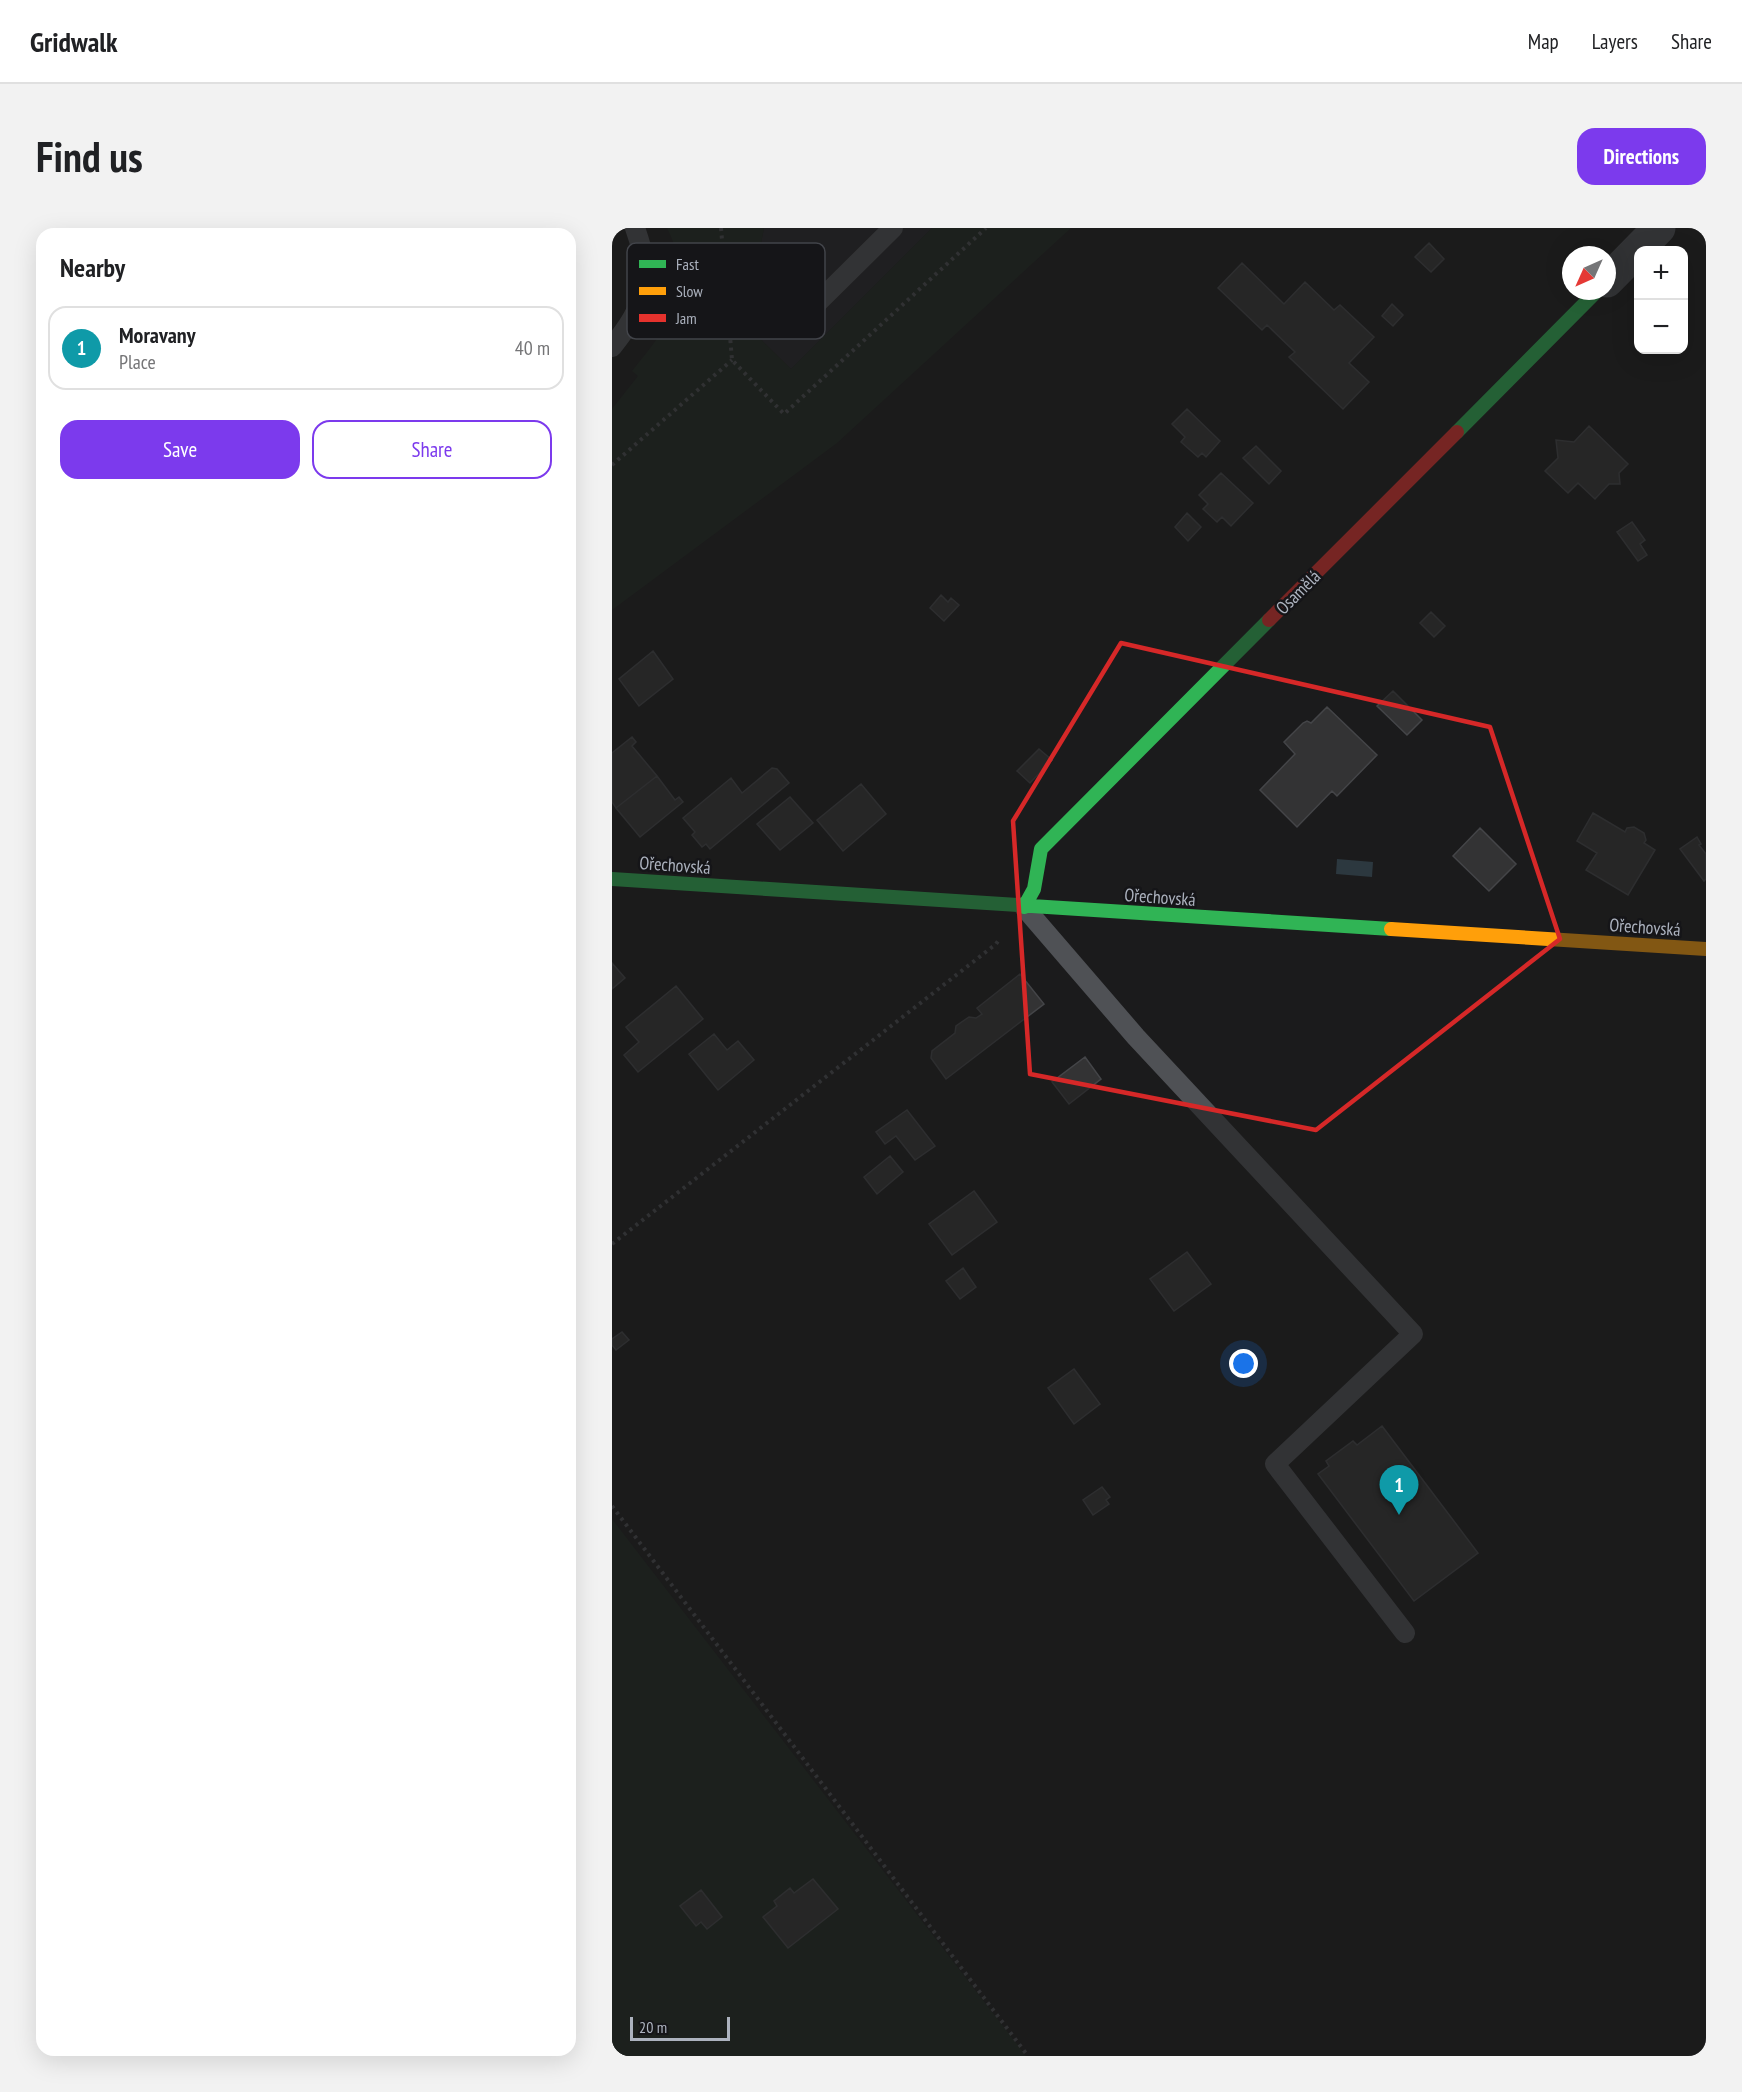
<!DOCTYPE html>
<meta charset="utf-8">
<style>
:root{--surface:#fff;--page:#f2f2f2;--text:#202124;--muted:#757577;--line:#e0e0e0;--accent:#7c3aed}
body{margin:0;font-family:"PT Sans Narrow",sans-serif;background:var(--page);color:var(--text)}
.controls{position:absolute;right:18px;top:18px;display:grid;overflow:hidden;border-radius:12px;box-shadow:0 6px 24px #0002}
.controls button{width:54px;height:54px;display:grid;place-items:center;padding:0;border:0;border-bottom:2px solid var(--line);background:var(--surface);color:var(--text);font:30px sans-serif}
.compass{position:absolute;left:950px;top:18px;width:54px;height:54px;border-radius:50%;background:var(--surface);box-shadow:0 6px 24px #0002;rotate:225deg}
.scale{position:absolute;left:18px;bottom:15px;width:100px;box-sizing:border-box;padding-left:6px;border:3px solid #acb2be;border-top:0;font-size:16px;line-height:21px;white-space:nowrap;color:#acb2be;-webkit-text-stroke:4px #151518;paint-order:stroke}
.you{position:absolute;left:632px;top:1136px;width:21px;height:21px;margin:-15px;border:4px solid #fff;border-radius:50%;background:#1a73e8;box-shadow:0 0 0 9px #1a73e833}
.badge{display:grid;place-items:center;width:39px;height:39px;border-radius:50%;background:var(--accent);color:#fff;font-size:20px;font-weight:700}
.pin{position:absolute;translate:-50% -50px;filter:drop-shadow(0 2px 3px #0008)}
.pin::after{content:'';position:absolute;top:32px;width:21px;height:18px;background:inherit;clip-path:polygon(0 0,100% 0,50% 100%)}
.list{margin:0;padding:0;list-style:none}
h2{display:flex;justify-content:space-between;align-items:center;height:78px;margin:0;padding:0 24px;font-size:26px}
h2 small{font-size:20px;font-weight:400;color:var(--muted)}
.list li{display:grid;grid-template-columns:39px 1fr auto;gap:18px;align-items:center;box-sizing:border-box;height:84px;margin:0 12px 12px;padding:0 12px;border:2px solid var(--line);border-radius:18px}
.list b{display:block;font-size:22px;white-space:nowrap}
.list p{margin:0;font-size:20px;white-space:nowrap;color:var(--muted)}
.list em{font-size:20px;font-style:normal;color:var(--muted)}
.actions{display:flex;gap:12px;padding:18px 24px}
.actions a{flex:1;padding:14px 0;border:2px solid var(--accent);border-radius:18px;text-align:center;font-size:21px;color:var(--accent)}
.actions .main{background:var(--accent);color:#fff}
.map{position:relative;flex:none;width:1094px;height:1828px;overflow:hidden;border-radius:18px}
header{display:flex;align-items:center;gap:36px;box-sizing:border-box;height:84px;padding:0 30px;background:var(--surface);border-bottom:2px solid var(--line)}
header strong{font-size:28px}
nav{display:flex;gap:33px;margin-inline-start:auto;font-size:21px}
.intro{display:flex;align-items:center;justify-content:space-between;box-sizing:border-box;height:144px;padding:0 36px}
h1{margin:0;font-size:42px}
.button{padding:15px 27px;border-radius:18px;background:var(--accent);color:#fff;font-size:21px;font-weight:700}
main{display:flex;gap:36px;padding:0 36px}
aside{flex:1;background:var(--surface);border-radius:18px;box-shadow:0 6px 24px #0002}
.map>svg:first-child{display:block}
.built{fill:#252528}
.green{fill:#1e271f}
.water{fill:#2c383f}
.building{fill:#333334;stroke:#444548;stroke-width:1.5}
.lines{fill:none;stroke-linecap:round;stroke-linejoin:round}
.path{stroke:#4b4c50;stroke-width:4;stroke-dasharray:3 4.5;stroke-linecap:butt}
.lane{stroke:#4f5155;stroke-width:20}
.street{stroke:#4f5155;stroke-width:33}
.fast{stroke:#30b455;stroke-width:14}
.slow{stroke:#ff9f0a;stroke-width:14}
.jam{stroke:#e5322d;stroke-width:14}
.marked{fill:none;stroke:#d62828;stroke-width:4.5;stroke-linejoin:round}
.labels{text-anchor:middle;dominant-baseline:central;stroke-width:5;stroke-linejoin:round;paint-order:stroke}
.street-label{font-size:18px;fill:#acb2be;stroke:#151518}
.key{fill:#151518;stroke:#42444a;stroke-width:1.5}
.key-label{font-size:16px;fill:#acb2be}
</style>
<header>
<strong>Gridwalk</strong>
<nav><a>Map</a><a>Layers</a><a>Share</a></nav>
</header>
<div class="intro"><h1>Find us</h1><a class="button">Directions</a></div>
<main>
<aside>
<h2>Nearby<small></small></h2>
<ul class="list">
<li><span class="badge" style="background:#0f9aa8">1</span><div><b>Moravany</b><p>Place</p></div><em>40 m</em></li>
</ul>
<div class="actions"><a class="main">Save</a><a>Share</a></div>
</aside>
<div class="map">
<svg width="1094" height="1828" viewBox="0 0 1094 1828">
<rect width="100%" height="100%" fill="#1b1b1c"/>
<!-- built -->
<path class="built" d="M152 0H320L179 141 133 96Z"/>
<!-- green -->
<path class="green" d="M55 0H152L133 96 179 141 320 0H459L225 215 0 382V181L26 148 20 143C58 97 85 60 55 0Z
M0 1291 414 1828H0Z"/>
<!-- water -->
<path class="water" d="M725 631 761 634 760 649 724 646Z"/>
<!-- building -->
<path class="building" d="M817 15 832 31 819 44 803 29Z
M630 35 672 76 693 54 722 82 728 77 762 109 737 135 757 154 731 181 677 129 683 124 655 97 650 102 606 60Z
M780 76 791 87 781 98 770 88Z
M575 181 608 213 594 229 590 225 586 229 569 214 573 209 560 196Z
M977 198 1016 236 1007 245 1008 256H997L983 271 966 255 956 265 933 243 946 230 944 212 962 214Z
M644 218 669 243 657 256 631 230Z
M609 245 641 275 619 298 610 289 605 294 591 281 596 276 587 267Z
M575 285 589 299 576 313 563 299Z
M1020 294 1033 312 1028 316 1035 327 1026 333 1005 304Z
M329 367 336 374 339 370 347 377 332 393 318 380Z
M819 384 833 398 822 409 808 395Z
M41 423 61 451 27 478 7 451Z
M781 463 810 492 795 507 765 478Z
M715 479 765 527 725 568 720 563 685 599 648 562 683 526 672 514 691 495 695 493 699 495Z
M20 509 24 514 20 518 45 548 4 580 0 574V525Z
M427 521 440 532 418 555 405 543Z
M160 540 165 541 177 555 98 621 94 616 90 619 80 607 83 604 71 590 119 550 130 565Z
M45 548 63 572 67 569 71 574 28 609 4 580Z
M249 556 274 586 231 623 205 592Z
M178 569 201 595 168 622 145 596Z
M981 585 1013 604 1015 600 1022 599 1032 605 1034 612 1032 615 1043 622 1016 667 974 642 985 625 965 613Z
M868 600 904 636 877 663 841 628Z
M1085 609 1089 616 1087 617 1094 626V651L1092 653 1068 621Z
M0 735 13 750 0 761Z
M408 746 432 776 334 851 319 830 320 823 343 805 344 798 357 789 364 790 370 786 365 780Z
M64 758 91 791 26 844 12 827 27 814 14 799Z
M102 806 115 822 126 813 142 832 106 862 77 826Z
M473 829 489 851 457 876 440 854Z
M295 882 323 918 303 932 284 908 273 916 264 904Z
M278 928 291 944 265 966 252 949Z
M362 963 385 994 340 1027 317 996Z
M575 1024 599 1056 562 1083 538 1051Z
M351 1040 364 1059 348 1071 334 1053Z
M10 1104 17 1112 4 1122 0 1117V1111Z
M462 1141 488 1176 462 1196 436 1160Z
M770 1198 866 1325 802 1373 706 1246 717 1238 714 1233 741 1213 745 1217Z
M490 1259 498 1269 494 1272 497 1276 481 1287 471 1272Z
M201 1651 226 1681 176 1720 151 1689 165 1678 162 1673 178 1660 182 1665Z
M89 1662 110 1689 95 1701 89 1694 84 1698 68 1678Z"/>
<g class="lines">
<!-- path -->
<path class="path" d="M109 0 120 132 172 186 374 0
M0 237 120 132
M0 1016 384 716 388 710
M0 1278 416 1828"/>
<!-- lane -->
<path class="lane" d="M184 96 281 0
M0 119C34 76 42 53 23 0
M412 679 524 809 801 1106 663 1236 793 1405"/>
<!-- street -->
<path class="street" d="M995 53 1047 0"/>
<!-- fast -->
<path class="fast" d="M845 204 985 63
M0 651 779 701
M412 679 422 661 429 621 657 392"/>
<!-- slow -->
<path class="slow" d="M779 701 1094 721"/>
<!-- jam -->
<path class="jam" d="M657 392 845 204"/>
</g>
<!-- marked area -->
<path d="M0 0H1094V1828H0ZM509 415 878 499 948 711 704 902 418 846 401 593Z" fill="#1b1b1c" fill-opacity=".55" fill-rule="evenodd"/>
<path class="marked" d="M509 415 878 499 948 711 704 902 418 846 401 593Z"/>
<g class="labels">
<!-- street labels -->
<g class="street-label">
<text transform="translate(686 364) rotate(-45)">Osamělá</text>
<text transform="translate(63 637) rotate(4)">Ořechovská</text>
<text transform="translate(548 669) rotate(4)">Ořechovská</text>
<text transform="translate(1033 699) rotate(4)">Ořechovská</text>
</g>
</g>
<!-- legend -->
<rect x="15" y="15" width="198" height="96" rx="9" class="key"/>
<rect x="27" y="32" width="27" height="8" fill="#30b455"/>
<rect x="27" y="59" width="27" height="8" fill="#ff9f0a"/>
<rect x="27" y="86" width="27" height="8" fill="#e5322d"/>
<g class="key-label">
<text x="64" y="42">Fast</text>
<text x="64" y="69">Slow</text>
<text x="64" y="96">Jam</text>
</g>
</svg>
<div class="controls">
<button>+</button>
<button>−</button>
</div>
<svg class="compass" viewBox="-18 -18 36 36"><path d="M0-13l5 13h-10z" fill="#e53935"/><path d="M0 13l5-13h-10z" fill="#757577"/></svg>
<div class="scale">20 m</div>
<div class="you"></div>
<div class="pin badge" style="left:787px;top:1287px;background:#0f9aa8">1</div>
</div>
</main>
